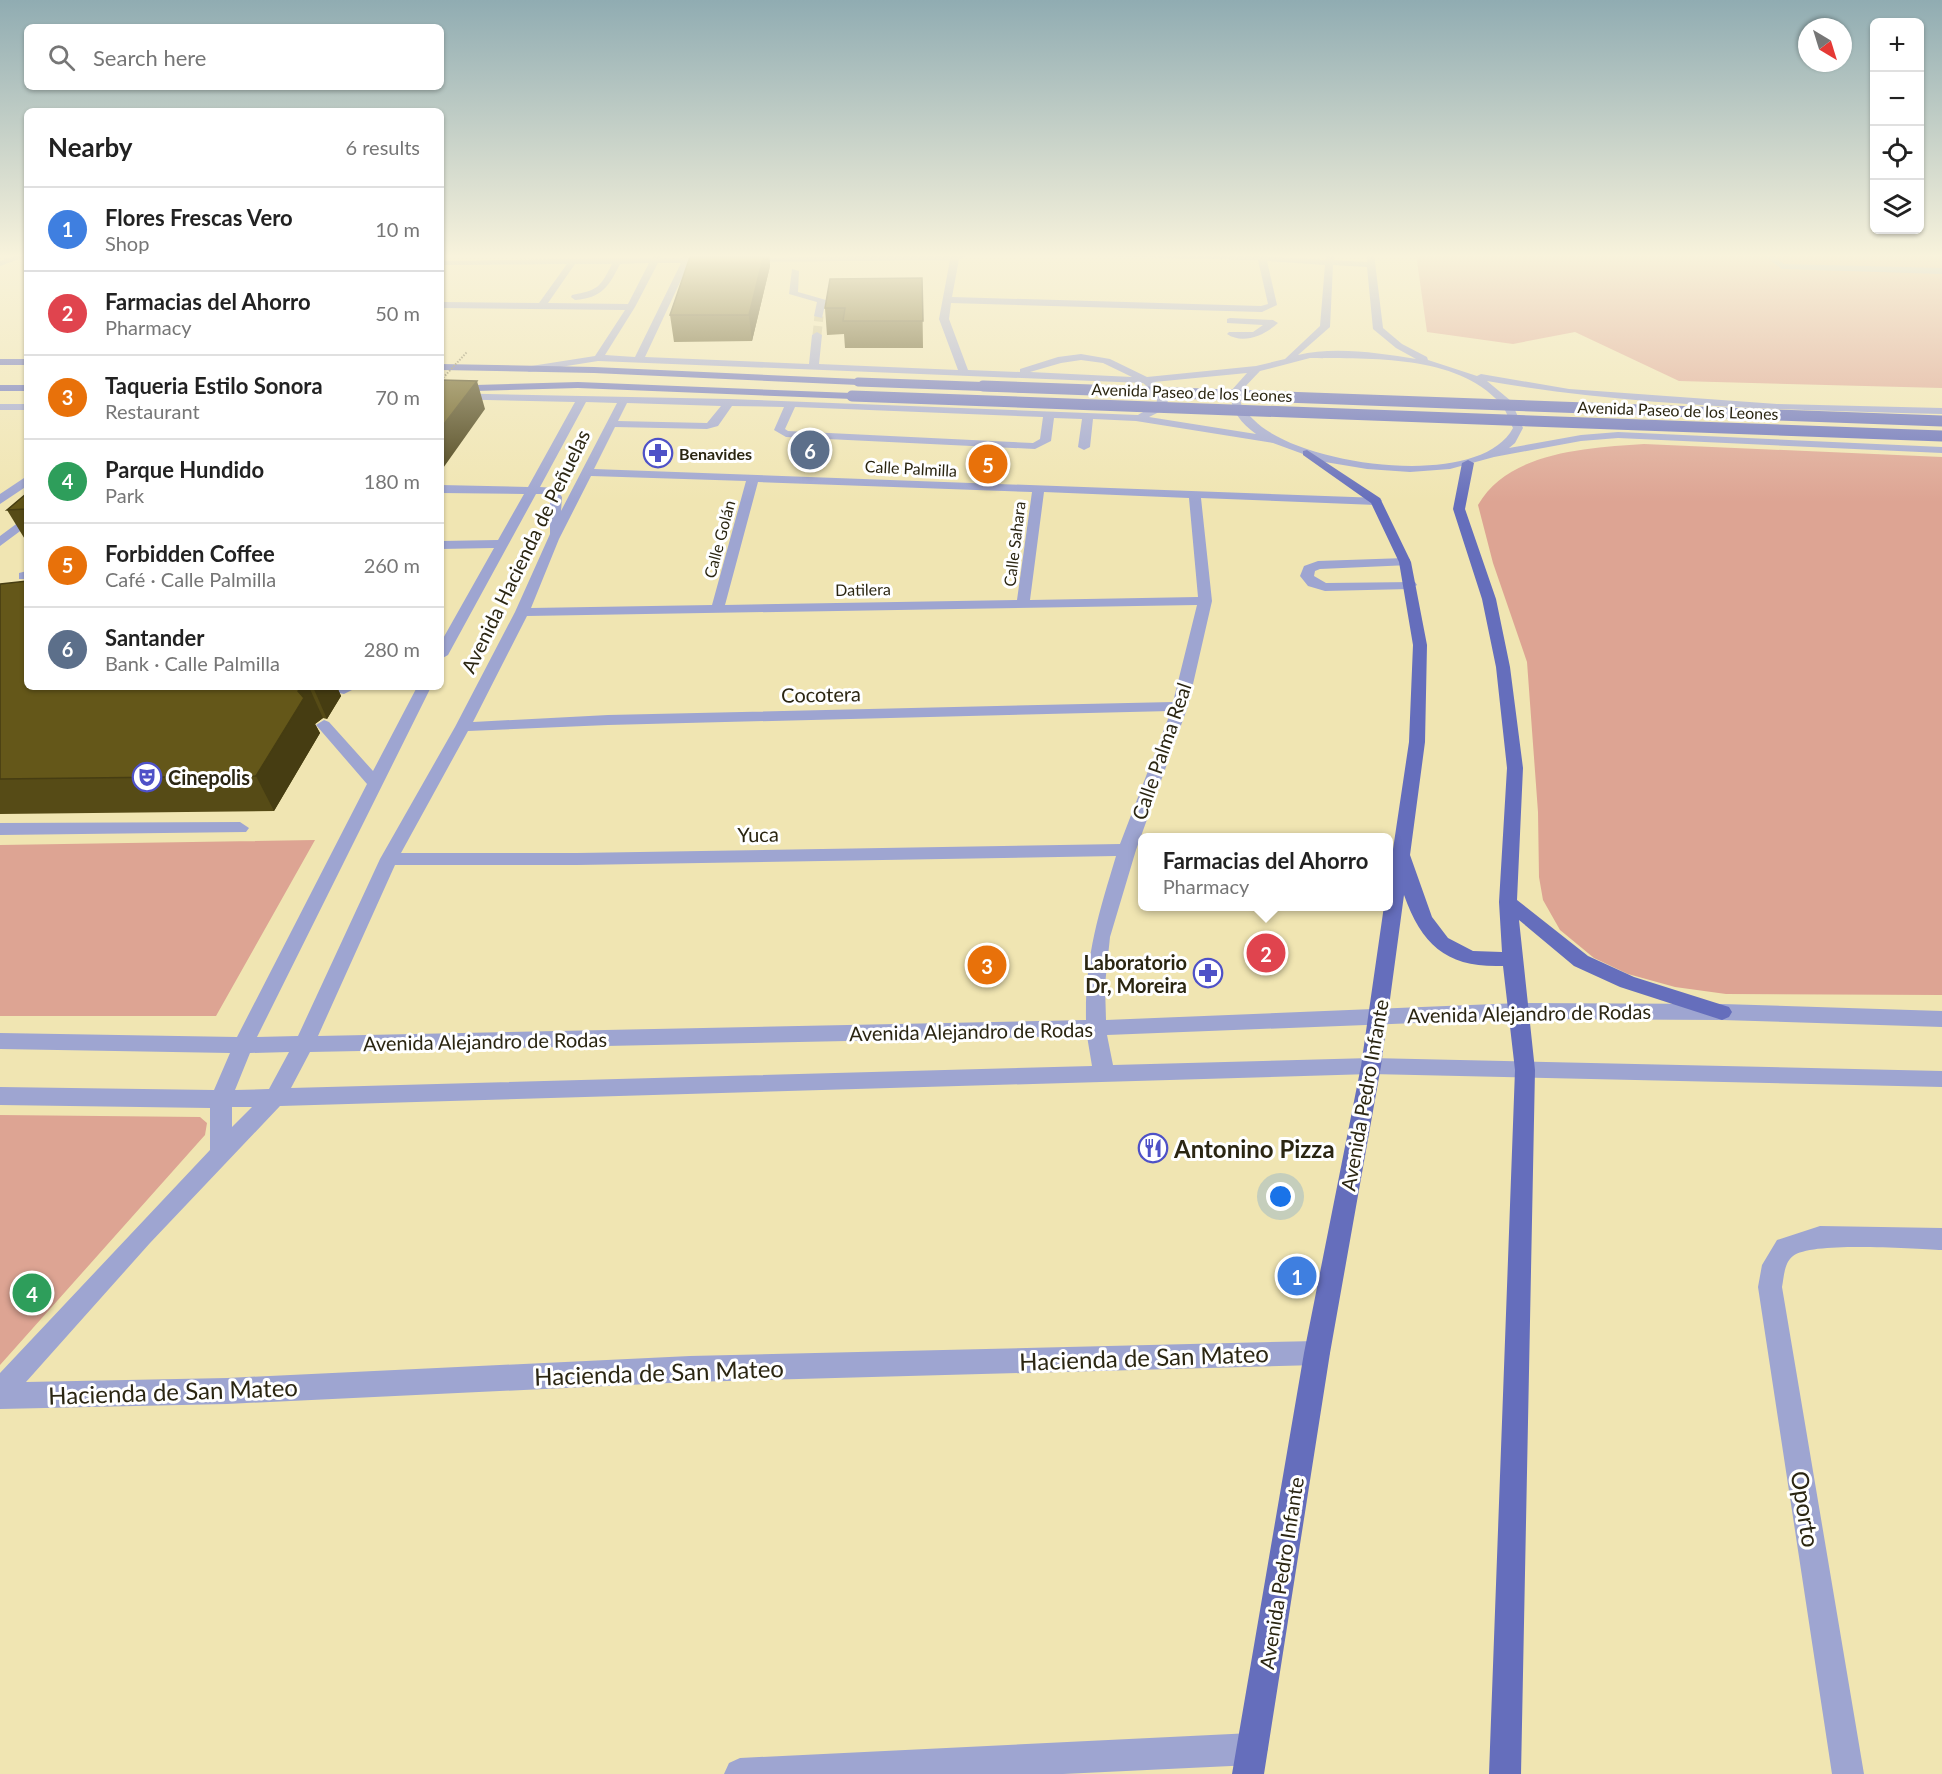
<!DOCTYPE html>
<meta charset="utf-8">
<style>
:root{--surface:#fff;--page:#f2f2f2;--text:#222;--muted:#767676;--line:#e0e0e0;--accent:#2563eb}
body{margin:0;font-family:Lato,sans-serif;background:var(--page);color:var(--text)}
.controls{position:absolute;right:18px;top:18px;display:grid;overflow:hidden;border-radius:9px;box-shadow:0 2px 4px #0004}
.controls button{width:54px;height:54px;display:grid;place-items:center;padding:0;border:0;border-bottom:2px solid var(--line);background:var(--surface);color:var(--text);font:30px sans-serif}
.compass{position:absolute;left:1798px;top:18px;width:54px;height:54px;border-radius:50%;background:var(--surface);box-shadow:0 2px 4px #0004;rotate:142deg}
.you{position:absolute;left:1281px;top:1197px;width:21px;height:21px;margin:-15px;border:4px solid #fff;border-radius:50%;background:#1a73e8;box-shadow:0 0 0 9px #1a73e833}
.badge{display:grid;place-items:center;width:39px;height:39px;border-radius:50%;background:var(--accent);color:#fff;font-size:20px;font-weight:700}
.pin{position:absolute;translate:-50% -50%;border:3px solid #fff;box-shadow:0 2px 6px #0006}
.popup{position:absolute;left:1138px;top:833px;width:255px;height:78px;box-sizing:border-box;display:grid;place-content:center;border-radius:9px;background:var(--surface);filter:drop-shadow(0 2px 4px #0005);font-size:20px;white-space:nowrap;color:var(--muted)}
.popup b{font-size:22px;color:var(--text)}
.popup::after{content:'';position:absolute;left:50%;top:100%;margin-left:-12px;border:12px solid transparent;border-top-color:var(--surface)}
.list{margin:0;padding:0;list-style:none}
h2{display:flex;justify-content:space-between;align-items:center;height:78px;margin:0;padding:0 24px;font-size:26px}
h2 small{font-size:20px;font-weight:400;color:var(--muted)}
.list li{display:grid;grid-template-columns:39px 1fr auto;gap:18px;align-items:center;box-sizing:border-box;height:84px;padding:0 24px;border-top:2px solid var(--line)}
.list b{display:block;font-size:22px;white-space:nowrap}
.list p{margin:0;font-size:20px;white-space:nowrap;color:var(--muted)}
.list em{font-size:20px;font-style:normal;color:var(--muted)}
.icon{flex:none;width:33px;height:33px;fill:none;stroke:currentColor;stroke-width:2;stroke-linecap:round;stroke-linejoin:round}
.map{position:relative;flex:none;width:1942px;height:1774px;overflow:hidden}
.search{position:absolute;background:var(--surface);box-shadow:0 2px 4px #0004;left:24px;top:24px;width:420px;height:66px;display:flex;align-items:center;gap:15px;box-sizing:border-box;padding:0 21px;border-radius:9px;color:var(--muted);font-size:22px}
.panel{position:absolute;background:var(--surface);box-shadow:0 2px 4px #0004;left:24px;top:108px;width:420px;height:582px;border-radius:9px}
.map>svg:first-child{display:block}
.green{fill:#dda493}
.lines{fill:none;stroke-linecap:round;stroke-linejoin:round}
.minor-tunnel{stroke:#c9bf92;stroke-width:9;stroke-dasharray:9 4.5;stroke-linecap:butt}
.minor{fill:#9ea5d1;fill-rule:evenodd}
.major{fill:#656ebc;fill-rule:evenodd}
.path-bridge{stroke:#89815e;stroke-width:2;stroke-dasharray:1.5 1.5;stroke-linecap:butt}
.major-bridge-far1{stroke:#656ebc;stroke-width:9}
.major-bridge{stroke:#656ebc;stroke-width:11}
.wall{fill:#564b16}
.shaded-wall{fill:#463d12}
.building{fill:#645719;stroke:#463d12;stroke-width:1.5}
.labels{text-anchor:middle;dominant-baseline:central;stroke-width:6;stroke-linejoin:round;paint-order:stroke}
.far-street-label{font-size:16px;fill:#2b2612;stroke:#fff}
.far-poi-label{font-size:16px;font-weight:bold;fill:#2b2612;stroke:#fff;text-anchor:start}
.street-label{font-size:20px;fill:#2b2612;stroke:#fff}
.poi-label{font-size:20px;font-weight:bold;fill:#2b2612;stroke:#fff;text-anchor:start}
.near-poi-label{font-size:24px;font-weight:bold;fill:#2b2612;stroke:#fff;text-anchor:start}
.near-street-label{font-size:24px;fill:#2b2612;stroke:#fff}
</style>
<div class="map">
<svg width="1942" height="1774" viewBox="0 0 1942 1774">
<rect width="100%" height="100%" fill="#f0e5b2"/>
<!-- green -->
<path class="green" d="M1416 254H1942V388L1679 381 1575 332 1513 344 1427 332Z
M1644 444 1942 457V995L1726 994 1675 987 1628 974 1594 958 1560 930 1543 900 1539 877 1538 812 1527 662 1493 563 1478 505C1509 451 1588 448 1644 444Z
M315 840 216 1016H0V845Z
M0 1115 200 1117 207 1123 205 1135 0 1365Z"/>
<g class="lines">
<!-- minor-tunnel -->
<path class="minor-tunnel" d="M817 335 819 316"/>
<!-- minor -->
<path class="minor" d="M19 254H27V256L0 266V261Z
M654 254H662L660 258H683L685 254H693L691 258H714L718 260 689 263 645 357 809 364 812 335 817 332 822 335 819 364 958 370 939 319 950 260 742 262 745 258 971 254 959 259 952 297 1261 306 1268 304 1258 260 1083 256 1079 254 1262 256 1325 260 1326 254H1334V260L1367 262 1366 254H1374L1383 328 1402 344 1427 357 1428 360 1477 376 1481 374 1569 389 1777 404 1942 408V414C1790 410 1637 407 1487 381L1511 401 1523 428 1515 443 1509 448 1581 435 1618 432 1942 447V453L1618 438 1581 441 1494 457 1450 469 1410 472 1367 469 1325 462 1273 443 1136 421 1093 419 1090 447 1084 450 1078 447 1082 419 1054 418 1051 441 1035 449 786 437 774 430 784 407 732 406 718 426 707 429 615 427 594 469 1380 498 1382 501 1376 505 1201 498 1212 601 1188 706 1136 850 1110 937 1105 985 1106 1020 1519 1003 1722 1004 1942 1011V1027L1722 1020 1519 1019 1107 1035 1113 1065 1371 1058 1942 1071V1087L1371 1074 280 1106 150 1243 26 1382 227 1378 690 1356 1317 1341 1326 1344 1330 1353 1326 1362 1317 1365 690 1382 227 1404 0 1409V1373L210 1150V1108L0 1105V1087L214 1090 230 1053 0 1049V1033L237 1037 367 784 316 725 324 720 329 722 373 771 417 687H431L257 1037 298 1036 380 859 455 727 515 612 550 534V497L548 494H536L448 655 441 659V642L494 548 441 549V541L498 540 524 494 441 493V485L528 487 575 402 441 399V393L729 399 1138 415C1147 409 1159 408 1157 395L1143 383 598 361 529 372 524 369 525 367 595 356 625 310 441 308V302L539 303 567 264 441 265V261L652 258ZM1267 261 1325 265 1320 326 1285 359 1256 366 1147 377 1110 359 1081 354 1058 357 1020 369V372L968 370 949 319 951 303 1262 312 1277 305ZM649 263 628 304 548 303 575 264H612C600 288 598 290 572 295L571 297 575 300C602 298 609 286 620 264ZM658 263H681L635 357 605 355 635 307ZM1333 265 1367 267 1373 329 1396 348 1416 359C1380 353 1334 346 1298 355L1330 327ZM1310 358C1371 359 1456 354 1500 403 1506 409 1509 420 1513 428 1479 492 1297 465 1254 420 1250 416 1244 411 1242 406 1240 402 1241 397 1240 392L1260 371ZM1081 360 1103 363 1132 377 1030 372 1061 363ZM1247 373 1230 392C1231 411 1241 423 1256 434L1149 417 1163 410 1168 401 1166 392 1154 382ZM586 402 617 403 561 511 562 497 555 488 540 487ZM627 403 721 406 707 423 618 421ZM795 407 1043 417 1040 439 1033 443 788 431 785 429ZM591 476 746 481 712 605 531 608 559 539ZM758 482 1032 492 1017 600 725 605ZM1044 492 1189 498 1198 597 1030 600ZM1197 605 1173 702 608 715 473 722 527 616ZM1171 711 1120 844 577 853H401L468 731 608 725ZM1116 856C1098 916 1085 956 1086 1020L318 1036 395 865H577ZM1087 1036 1092 1066 291 1088 310 1052ZM289 1052 269 1089 235 1090 250 1053ZM232 1107H252L232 1127Z
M1762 254H1771L1784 264 1942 268V274L1782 269Z
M792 269 799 271 798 292 826 300 822 318 814 316 817 302 789 294Z
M1230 318 1273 320 1278 323C1265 335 1243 345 1227 334L1229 332H1253L1263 325 1227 323V319Z
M0 404H27V410H0Z
M27 476V486L0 504V494Z
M27 516V526L0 546V536Z
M1405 558 1410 559V565L1320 569 1315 571 1314 576 1326 583 1415 582 1417 585 1410 589 1325 591 1308 586 1300 576 1304 566 1318 561Z
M27 571V579H19V573Z
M339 687H358L344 694 339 693 337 690Z
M240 822 249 828 246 832 0 835V823Z
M1820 1226 1942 1228V1250C1913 1249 1812 1241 1793 1256 1784 1263 1784 1277 1782 1287L1864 1774H1832L1758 1287 1762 1265 1777 1240Z
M1252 1733 1263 1738 1268 1749 1263 1760 1252 1765 1063 1774H724L729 1763 740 1758Z"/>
<!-- major -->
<path class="major" d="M0 359H27V365H0Z
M441 364 594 367 858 379 863 382 858 385 594 373 441 370Z
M578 382 852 393 857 396 852 399 578 388 441 392V386Z
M0 385H27V391H0Z
M1307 450 1380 498 1411 562 1427 645 1425 742 1410 855 1432 917 1448 938 1473 951 1502 952 1499 902 1507 768 1496 667 1482 599 1453 509 1462 463 1468 460 1474 463 1465 509 1496 599 1510 667 1523 768 1517 900 1588 956 1634 977 1729 1007 1732 1012 1729 1017 1722 1020 1620 987 1574 966 1519 920 1535 1070 1521 1774H1489L1515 1070 1503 966C1448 968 1422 946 1404 895L1381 1066 1330 1353 1264 1774H1232L1304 1353 1361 1066 1384 906H1389V876L1409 742 1413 645 1399 562 1371 503 1303 455V451Z"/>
<!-- path-bridge -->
<path class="path-bridge" d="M441 380 467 352"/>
<!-- major-bridge-far1 -->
<path class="major-bridge-far1" d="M858 382 1025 388"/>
<!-- major-bridge -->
<path class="major-bridge" d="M983 386 1942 421
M852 396 1942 436"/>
</g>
<!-- wall -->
<path class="wall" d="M441 254H644L642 256Z
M691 254H769L770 266 752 341 674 342 670 315Z
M922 278 923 348H845L844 334 827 335 825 308Z
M27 493V541H26L7 510Z
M0 584 27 687H337L341 696 327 719 323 718 315 724 320 733 274 811 0 814Z"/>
<!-- shaded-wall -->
<path class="shaded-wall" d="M764 254H769L770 266 752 341 749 315Z
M477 381 485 409 441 471V428Z
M303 687H309L323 718 315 724 320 733 274 811 256 776 298 691Z
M313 687H337L341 696 327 719Z"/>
<!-- building -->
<path class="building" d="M691 254H764L749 315H670Z
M922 278 923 321H843L845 308H825L830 279Z
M441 380 477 381 441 428Z
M27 493V509L7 510Z
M27 581V687H303L298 691 304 698 256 776 0 779V584Z"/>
<!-- sky -->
<linearGradient id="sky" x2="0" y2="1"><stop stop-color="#90acb2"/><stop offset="0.51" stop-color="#f8f3dc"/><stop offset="1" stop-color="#f8f3dc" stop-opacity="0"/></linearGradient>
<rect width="1942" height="502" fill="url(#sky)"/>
<!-- icons -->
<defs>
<g id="pharmacy-ring" transform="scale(1.5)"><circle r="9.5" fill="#fff" stroke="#4e51c7" stroke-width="1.5"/><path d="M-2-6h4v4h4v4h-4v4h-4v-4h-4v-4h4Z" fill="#4e51c7"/></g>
<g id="theatre-ring" transform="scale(1.5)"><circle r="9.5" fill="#fff" stroke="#4e51c7" stroke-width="1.5"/><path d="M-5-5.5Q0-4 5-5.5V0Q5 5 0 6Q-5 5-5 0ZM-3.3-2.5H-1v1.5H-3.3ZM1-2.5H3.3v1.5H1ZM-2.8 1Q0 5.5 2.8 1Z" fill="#4e51c7"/></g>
<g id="restaurant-ring" transform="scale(1.5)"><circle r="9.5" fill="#fff" stroke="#4e51c7" stroke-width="1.5"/><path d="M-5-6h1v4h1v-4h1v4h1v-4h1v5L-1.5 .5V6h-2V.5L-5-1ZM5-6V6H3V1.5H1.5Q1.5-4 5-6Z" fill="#4e51c7"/></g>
</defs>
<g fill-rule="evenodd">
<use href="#pharmacy-ring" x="658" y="453"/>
<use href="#theatre-ring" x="147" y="777"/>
<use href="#pharmacy-ring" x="1208" y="973"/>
<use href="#restaurant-ring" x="1153" y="1148"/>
</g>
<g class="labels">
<!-- far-street labels -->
<g class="far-street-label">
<text transform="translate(1192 392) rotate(2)">Avenida Paseo de los Leones</text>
<text transform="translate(1678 410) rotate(2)">Avenida Paseo de los Leones</text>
<text transform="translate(911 468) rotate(3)">Calle Palmilla</text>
<text transform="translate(719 539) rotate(-75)">Calle Golán</text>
<text transform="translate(1014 544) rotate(-83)">Calle Sahara</text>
<text transform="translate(863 589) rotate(-1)">Datilera</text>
</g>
<!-- far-poi labels -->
<g class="far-poi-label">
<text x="679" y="453">Benavides</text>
</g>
<!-- street labels -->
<g class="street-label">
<text transform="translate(525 551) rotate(-64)">Avenida Hacienda de Peñuelas</text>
<text transform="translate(821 694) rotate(-1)">Cocotera</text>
<text transform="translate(1161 751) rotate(-71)">Calle Palma Real</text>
<text transform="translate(758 834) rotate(-1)">Yuca</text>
<text transform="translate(1529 1013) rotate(-1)">Avenida Alejandro de Rodas</text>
<text transform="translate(971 1031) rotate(-1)">Avenida Alejandro de Rodas</text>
<text transform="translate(485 1041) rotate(-1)">Avenida Alejandro de Rodas</text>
<text transform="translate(1364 1095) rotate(-80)">Avenida Pedro Infante</text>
<text transform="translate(1281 1573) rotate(-81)">Avenida Pedro Infante</text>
</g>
<!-- poi labels -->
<g class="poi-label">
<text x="168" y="777">Cinepolis</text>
<text x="1187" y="962" text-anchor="end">Laboratorio<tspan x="1187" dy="23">Dr, Moreira</tspan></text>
</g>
<!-- near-poi labels -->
<g class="near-poi-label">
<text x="1174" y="1148">Antonino Pizza</text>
</g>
<!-- near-street labels -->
<g class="near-street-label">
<text transform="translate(1144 1357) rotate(-2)">Hacienda de San Mateo</text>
<text transform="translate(659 1372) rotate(-2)">Hacienda de San Mateo</text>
<text transform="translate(173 1391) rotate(-2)">Hacienda de San Mateo</text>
<text transform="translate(1806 1509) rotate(81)">Oporto</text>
</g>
</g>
</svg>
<div class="controls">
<button>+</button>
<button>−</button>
<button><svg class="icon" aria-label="locate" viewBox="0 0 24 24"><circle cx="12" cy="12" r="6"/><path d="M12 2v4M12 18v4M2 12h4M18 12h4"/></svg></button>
<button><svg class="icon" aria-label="layers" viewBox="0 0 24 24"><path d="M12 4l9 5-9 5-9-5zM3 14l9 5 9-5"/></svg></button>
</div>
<svg class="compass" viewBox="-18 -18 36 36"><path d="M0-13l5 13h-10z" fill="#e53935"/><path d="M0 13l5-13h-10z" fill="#767676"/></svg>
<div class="you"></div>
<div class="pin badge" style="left:1297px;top:1276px;background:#3f7fe0">1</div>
<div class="pin badge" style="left:1266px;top:953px;background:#e0444e">2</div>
<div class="popup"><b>Farmacias del Ahorro</b>Pharmacy</div>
<div class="pin badge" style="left:987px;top:965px;background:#e8710a">3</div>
<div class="pin badge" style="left:32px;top:1293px;background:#2e9e5b">4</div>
<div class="pin badge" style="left:988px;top:464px;background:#e8710a">5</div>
<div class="pin badge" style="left:810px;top:450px;background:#5c6f8a">6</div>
<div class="search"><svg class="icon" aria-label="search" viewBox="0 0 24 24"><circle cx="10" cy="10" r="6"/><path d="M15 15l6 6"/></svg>Search here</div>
<section class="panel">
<h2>Nearby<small>6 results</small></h2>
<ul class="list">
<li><span class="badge" style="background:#3f7fe0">1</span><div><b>Flores Frescas Vero</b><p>Shop</p></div><em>10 m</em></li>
<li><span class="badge" style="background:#e0444e">2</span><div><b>Farmacias del Ahorro</b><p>Pharmacy</p></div><em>50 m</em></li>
<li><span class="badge" style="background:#e8710a">3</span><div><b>Taqueria Estilo Sonora</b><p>Restaurant</p></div><em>70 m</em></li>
<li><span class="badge" style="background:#2e9e5b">4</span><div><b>Parque Hundido</b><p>Park</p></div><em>180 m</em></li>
<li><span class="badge" style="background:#e8710a">5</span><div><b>Forbidden Coffee</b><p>Café · Calle Palmilla</p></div><em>260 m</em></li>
<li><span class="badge" style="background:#5c6f8a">6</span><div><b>Santander</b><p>Bank · Calle Palmilla</p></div><em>280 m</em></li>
</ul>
</section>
</div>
